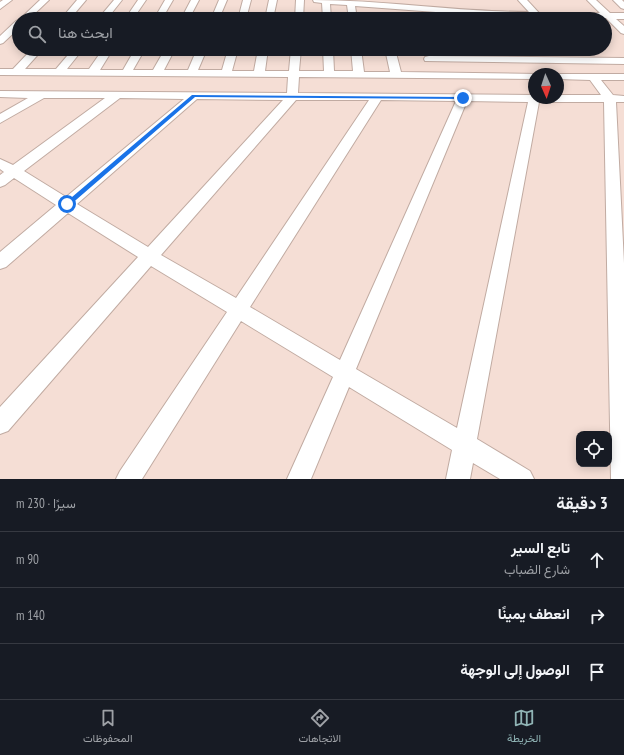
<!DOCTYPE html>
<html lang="ar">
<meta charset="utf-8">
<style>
:root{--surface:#171b24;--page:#242831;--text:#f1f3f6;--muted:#9ea1a6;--line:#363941;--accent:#90b4b5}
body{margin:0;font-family:"PT Sans Narrow",Vazirmatn,sans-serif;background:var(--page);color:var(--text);direction:rtl}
.controls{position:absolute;right:12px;bottom:12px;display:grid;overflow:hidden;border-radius:8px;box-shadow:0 2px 10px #0003}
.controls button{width:36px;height:36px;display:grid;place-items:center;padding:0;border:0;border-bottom:1px solid var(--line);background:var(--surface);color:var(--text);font:20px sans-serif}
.compass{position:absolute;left:528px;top:68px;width:36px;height:36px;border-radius:50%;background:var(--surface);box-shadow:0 2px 10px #0003;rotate:177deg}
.stop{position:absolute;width:12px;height:12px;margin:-9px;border:3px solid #1a73e8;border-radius:50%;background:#fff}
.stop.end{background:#1a73e8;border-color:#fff;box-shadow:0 1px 4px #0008}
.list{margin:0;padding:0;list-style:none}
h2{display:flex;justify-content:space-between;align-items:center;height:52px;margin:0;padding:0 16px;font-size:17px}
h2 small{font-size:13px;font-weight:400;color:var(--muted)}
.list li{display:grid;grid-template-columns:26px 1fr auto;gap:12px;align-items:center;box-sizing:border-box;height:56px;padding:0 16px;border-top:1px solid var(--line)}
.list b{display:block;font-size:15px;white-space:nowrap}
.list p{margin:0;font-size:13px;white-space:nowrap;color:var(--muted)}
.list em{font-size:13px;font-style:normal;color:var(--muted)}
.icon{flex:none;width:22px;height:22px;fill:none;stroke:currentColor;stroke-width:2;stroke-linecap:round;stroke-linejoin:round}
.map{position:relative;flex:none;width:624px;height:479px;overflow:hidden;direction:ltr}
.search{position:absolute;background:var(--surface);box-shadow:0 2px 10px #0003;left:12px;right:12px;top:12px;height:44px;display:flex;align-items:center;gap:10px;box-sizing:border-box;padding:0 14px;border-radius:22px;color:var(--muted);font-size:15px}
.sheet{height:220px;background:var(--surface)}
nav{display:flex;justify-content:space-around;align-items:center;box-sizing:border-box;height:56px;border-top:1px solid var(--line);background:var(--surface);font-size:11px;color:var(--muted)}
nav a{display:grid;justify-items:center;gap:2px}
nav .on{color:var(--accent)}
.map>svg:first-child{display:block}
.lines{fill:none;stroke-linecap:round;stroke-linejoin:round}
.street-casing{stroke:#c1aba2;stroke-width:2}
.street{fill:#fff;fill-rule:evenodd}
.route{fill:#1a73e8}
</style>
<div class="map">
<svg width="624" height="479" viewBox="0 0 624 479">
<rect width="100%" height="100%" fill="#f5ded5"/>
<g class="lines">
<!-- street casing -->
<g class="street-casing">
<path id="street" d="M3 0H12L0 9V2Z
M40 0H49L29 19H20Z
M77 0H86L70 19H61Z
M114 0H122L107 19H98Z
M138 0H146L133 19H125Z
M165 0H173L162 19H154Z
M191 0H199L189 19H181Z
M219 0H227L219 19H211Z
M243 0H251L246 19H238Z
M269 0H277L273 19H265Z
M296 0H304L303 19H295Z
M313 0C385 0 457 12 529 12L518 0H527L539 13H600L587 0H596L610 13H624V19H616L624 26V34L621 33 606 18H517L355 6 357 19H349L347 5 330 4 331 19H323L322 3 314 2Z
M613 0H622L624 2V9L621 8Z
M19 20V28L3 43 0 44V36L16 21Z
M32 49H43L25 69H56L73 49H83L67 69H89L103 49H113L100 70H123L135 49H145L133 70H153L165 49H175L164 70H188L197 49H207L198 70H222L228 49H238L232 71H254L258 49H268L265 71H289L291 49H301L299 71H324L323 49H333L334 71H353L351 49H361L364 72H390L385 49H395L401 72 538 74H534V79L299 77 298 93 534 95V98H558V95H601L590 80 558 79V74H554H624V80H601L613 95 624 96V102H616L624 263V479H611L604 102H539L477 439 530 471 534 479H500L473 463 470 479H446L452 450 349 387 311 479H287L333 377 241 321 142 479H116L120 471 227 312 151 266 8 431 0 434V407L138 257 68 213 6 267 0 269V252L56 205 14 178 5 185 0 187V175L4 172 0 169V159L13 165 105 98H44L0 123V114L28 98 0 97V91L287 93 288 77 0 75V69H13ZM120 98 184 99 66 197 24 171ZM197 99 283 100 148 247 77 204ZM296 100H369L236 298 161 255ZM381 100 456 101 340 360 250 307ZM467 101 528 102 457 428 356 369Z
M429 56 624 58V64L425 61 424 59 425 57Z"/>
</g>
<!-- street -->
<use href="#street" class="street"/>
</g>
<!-- route -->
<path class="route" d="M192 95 463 97 465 98 463 99 195 97 69 206H65V203Z"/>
</svg>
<div class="controls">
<button><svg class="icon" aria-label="locate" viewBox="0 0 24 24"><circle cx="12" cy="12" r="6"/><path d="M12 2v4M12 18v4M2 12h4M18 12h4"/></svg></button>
</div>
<svg class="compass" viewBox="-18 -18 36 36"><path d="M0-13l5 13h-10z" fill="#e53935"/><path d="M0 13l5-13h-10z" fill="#9ea1a6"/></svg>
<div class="stop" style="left:67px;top:204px"></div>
<div class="stop end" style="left:463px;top:98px"></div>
<div class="search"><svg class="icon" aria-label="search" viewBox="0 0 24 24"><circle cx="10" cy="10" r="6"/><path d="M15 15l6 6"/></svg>ابحث هنا</div>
</div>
<section class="sheet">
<h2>3 دقيقة<small>سيرًا · 230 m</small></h2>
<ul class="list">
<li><svg class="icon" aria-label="ahead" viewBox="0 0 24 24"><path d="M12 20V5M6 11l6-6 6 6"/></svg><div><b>تابع السير</b><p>شارع الضباب</p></div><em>90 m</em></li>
<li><svg class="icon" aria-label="right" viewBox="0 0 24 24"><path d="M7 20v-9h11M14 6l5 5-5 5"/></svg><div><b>انعطف يمينًا</b></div><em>140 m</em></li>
<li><svg class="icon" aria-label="arrive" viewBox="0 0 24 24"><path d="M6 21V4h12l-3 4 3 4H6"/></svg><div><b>الوصول إلى الوجهة</b></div></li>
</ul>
</section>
<nav>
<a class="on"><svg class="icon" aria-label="map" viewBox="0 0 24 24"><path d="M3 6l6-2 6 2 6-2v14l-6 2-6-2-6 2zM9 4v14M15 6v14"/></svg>الخريطة</a>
<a><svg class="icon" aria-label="directions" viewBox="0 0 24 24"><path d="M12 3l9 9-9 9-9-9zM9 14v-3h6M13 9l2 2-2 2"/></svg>الاتجاهات</a>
<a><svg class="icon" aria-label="saved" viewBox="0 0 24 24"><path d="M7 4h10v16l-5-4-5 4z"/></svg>المحفوظات</a>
</nav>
